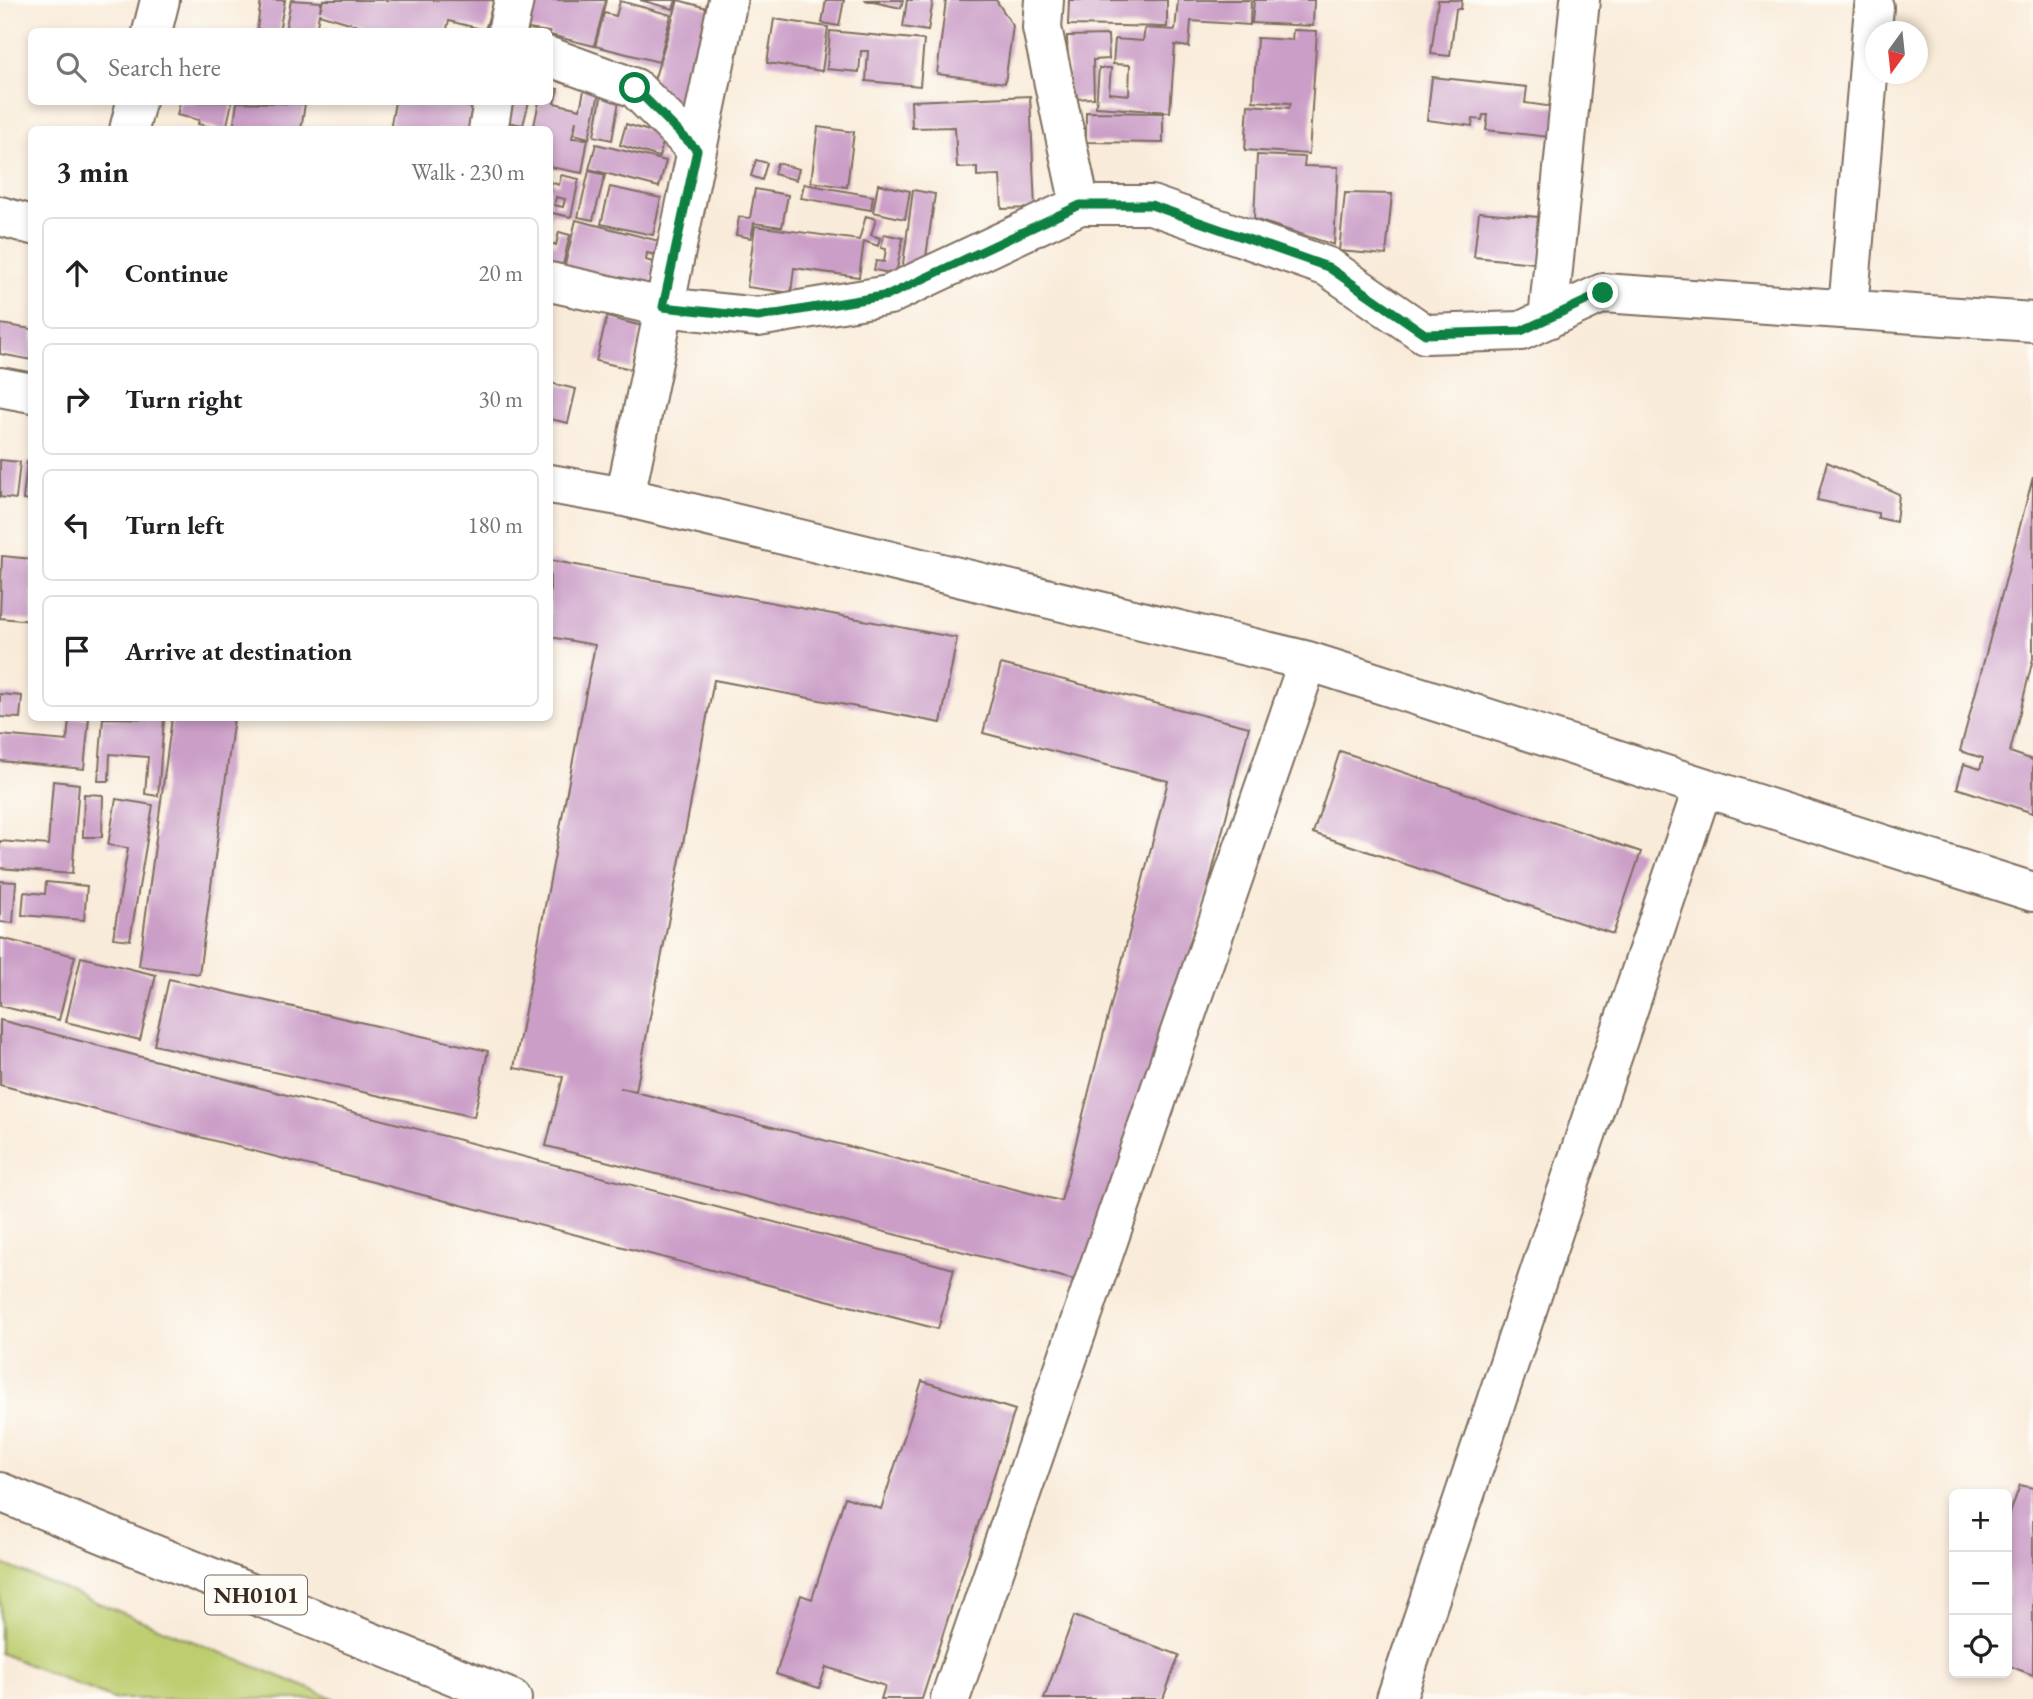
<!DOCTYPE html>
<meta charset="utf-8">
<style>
:root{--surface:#fff;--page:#f6f6f6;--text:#202124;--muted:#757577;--line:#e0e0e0}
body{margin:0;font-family:"EB Garamond",serif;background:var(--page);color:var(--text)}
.controls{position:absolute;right:21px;bottom:21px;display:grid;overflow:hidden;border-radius:10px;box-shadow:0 4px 10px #0003}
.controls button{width:63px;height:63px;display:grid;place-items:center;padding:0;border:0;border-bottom:2px solid var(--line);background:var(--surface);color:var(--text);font:35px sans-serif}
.compass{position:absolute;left:1865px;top:21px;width:63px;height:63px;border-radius:50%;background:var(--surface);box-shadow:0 4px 10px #0003;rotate:195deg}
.stop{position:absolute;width:21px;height:21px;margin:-16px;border:5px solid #0b8043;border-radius:50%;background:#fff}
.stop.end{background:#0b8043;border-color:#fff;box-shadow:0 2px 7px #0008}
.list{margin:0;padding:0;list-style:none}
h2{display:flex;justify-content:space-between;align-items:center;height:91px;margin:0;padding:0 28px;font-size:30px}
h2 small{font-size:23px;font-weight:400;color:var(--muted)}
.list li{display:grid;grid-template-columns:46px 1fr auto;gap:21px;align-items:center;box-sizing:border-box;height:112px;margin:0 14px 14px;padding:0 14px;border:2px solid var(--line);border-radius:10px}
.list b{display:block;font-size:26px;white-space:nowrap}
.list em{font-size:23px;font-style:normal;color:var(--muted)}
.icon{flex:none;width:38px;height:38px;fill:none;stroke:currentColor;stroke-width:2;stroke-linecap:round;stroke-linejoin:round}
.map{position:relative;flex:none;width:2033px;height:1699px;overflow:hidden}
.search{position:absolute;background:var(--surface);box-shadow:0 4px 10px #0003;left:28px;top:28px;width:525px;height:77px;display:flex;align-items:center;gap:18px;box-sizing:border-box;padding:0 24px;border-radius:10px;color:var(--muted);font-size:26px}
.panel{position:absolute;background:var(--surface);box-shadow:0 4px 10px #0003;left:28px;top:126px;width:525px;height:595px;border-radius:10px}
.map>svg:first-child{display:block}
.green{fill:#bdcd70;stroke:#7c7c47;stroke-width:2}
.building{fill:#cb9ec7;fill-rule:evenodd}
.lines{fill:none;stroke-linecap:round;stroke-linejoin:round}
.minor-casing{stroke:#7e6e5f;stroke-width:42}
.highway-casing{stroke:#7e6e5f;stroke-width:42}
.minor{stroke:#fff;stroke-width:38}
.highway{stroke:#fff;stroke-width:38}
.route{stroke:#0b8043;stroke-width:9}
.labels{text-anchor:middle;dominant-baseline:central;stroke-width:5;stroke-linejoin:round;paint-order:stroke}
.shield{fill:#fdfcf7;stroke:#75695f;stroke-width:2}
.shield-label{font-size:23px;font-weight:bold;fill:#3b2a1e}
</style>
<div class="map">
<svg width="2033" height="1699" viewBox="0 0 2033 1699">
<rect width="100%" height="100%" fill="#fdfcf7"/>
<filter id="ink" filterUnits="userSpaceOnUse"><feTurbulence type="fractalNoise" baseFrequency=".0143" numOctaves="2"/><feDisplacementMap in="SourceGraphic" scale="14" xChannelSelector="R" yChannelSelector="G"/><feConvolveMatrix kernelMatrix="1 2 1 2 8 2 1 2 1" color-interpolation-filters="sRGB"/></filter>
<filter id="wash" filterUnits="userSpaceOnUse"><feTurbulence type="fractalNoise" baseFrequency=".00686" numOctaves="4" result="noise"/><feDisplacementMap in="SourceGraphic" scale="28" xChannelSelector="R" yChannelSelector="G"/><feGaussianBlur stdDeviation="1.57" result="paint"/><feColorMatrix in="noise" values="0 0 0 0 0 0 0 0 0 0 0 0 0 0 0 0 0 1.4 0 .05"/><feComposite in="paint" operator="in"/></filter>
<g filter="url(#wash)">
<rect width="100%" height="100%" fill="#f9ebd9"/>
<!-- green -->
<path class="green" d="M0 1563 335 1699H113L0 1653Z"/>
<g id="blocks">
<!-- building -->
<path class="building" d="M261 0H285L279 32 257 29Z
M291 0 321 2 320 11 323 0H494L485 30 449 21 446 32H380L319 14 316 32H285Z
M528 0H606L594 46 550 35V32L521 28Z
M640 0H676L673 9Z
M678 0 717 11 684 123 653 84Z
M826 0H844L839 26 822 23Z
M864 0H903L901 8Z
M907 0H933L928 31 903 27Z
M946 0H996L1013 26 1005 83 937 74Z
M1069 0H1167V27L1068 25Z
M1178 0H1251L1250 25 1191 21 1189 47 1175 45 1170 112 1096 107 1099 68H1111L1109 93 1129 95 1130 65 1113 64 1115 39 1143 41 1145 28 1175 30Z
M1254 0H1314L1313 26 1252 23Z
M1438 0H1462L1461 9H1456L1450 56 1431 54Z
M620 1 671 15 659 62 595 46 604 13 616 16Z
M774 19 828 27 822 71 767 63Z
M1293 30 1317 31 1309 154 1245 150 1248 105 1289 108 1291 103 1253 101 1257 38 1292 40Z
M830 31 924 40 920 86 866 81 868 51H861L859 72 827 69Z
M1108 35 1109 59 1093 60 1094 98 1069 99 1067 36Z
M1432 77 1527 87 1525 103 1562 108 1558 138 1486 130 1488 115H1483L1482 120 1473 119 1472 126 1427 120Z
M585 86 600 89 589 138 574 134 576 121 572 138 588 139 582 173 550 167V130H533L539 102H550V87L558 89 554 103 580 109Z
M603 86 621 90 612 140 594 136Z
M1030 96 1035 208 1002 209 1000 175 977 176V167L957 168 955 127 912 128 911 101Z
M180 102H232L226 130 198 124 199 120 177 115Z
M237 102 305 104 301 130H233Z
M395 102H443L489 111 485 130H390Z
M508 102H529L523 125 503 121Z
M1086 112 1163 113V143L1086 142Z
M626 124 665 136 659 157 620 145Z
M508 125 532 128V130H507Z
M818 127 854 132 847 187 811 182Z
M596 144 666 161 659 187 589 169Z
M1257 155 1305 157 1304 166 1338 167 1334 245 1254 219Z
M756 160 767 163 762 180 751 176Z
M777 163 799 169 796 180 774 174Z
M589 171 605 175 593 220 578 217Z
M561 175 579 179 571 217 552 213 550 221V182L559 185ZM556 197 565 199 563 207 554 205Z
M804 184 873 196 871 210 801 198Z
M878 184 910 191 905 219 873 212Z
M610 187 661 198 653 235 601 224Z
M755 189 788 195 782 227 754 223 751 238 736 235 739 217 750 218Z
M913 190 935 194 925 264 901 279Z
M1345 193 1392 194 1386 255 1339 251Z
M1479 212 1550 218 1545 264 1474 257Z
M866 216 876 219 871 235 880 238 878 246 864 241 859 277 794 268 791 293 747 287 755 226 859 240Z
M576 220 663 242 660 256 647 253 646 260 656 263 649 290 564 269Z
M559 232 570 235 560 277 550 275V243L556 245Z
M884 234 903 238 896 274 874 270 876 261 884 262 886 249 881 248Z
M607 317 642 326 631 369 596 361Z
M0 324 32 329V360L0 354Z
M550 383 576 389 568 423 550 419Z
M0 460 20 462 16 499 0 497Z
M27 462H32V501L23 500Z
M1827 462 1899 494 1896 522 1878 518V513L1817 500Z
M2033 477V659L2010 752 2033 760V813L1957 788 1964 764 1980 769 1983 758 1960 751Z
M2 556 32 559V621L0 618Z
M550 560 957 638 941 723 714 680 636 1091 620 1088 1061 1201 1168 781 983 733 1001 664 1249 727 1106 1288 546 1146 563 1077 514 1068 595 645 550 637Z
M0 694 22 696 20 718 0 717Z
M69 718H89L84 769 0 761V735L67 741Z
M103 718 164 719 158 796 145 794 148 757 110 754 109 781H98Z
M172 718H234L199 974 139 966Z
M1340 751 1641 852 1613 934 1313 833Z
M53 781 79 784 72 874 0 868V841L48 845Z
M84 794 103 795 102 837H83Z
M116 799 153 805 130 940 113 938 128 848 108 845Z
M0 881 16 882 13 923 0 922Z
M46 882 87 886 84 920 22 915 24 892 45 894Z
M0 938 75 956 59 1020 0 1006Z
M81 957 156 975 140 1040 66 1022Z
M169 979 488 1051 474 1117 154 1045Z
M0 1020 954 1269 938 1329 0 1085Z
M922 1381 1015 1410 922 1699H881L885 1686 826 1667 819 1688 776 1674 801 1595 812 1599 845 1497 881 1509Z
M2020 1485 2033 1488V1675L2007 1665V1522Z
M1074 1616 1179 1655 1163 1699H1044Z"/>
</g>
</g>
<g filter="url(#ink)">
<use href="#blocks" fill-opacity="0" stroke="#7e6e5f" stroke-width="2"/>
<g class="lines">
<!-- minor casing -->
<g class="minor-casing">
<path id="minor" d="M1044 0 1042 28 1080 205
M152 32 160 0
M507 32 514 0
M550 57 635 88 697 150
M129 130 136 102
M488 130 493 102
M0 216 32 225
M550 282 663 307 758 317 889 295 1080 205H1151L1328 267 1425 334 1521 331 1603 293 2033 322
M1848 309 1874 7
M1548 319 1580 0
M0 387 32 393
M550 484 625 497 1308 661 2033 892
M625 497 728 0
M950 1699 1308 661
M1396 1699 1703 787"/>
</g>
<!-- highway casing -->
<g class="highway-casing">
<path id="highway" d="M0 1492 512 1699"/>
</g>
<!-- minor -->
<use href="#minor" class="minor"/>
<!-- highway -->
<use href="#highway" class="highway"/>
</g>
</g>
<g class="lines" filter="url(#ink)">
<!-- route -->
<path class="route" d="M635 88 697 150 663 307 758 317 889 295 1080 205H1151L1328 267 1425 334 1521 331 1603 293"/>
</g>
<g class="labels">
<!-- shield labels -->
<rect class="shield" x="205" y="1575.5" width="102" height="39" rx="5"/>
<g class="shield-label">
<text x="256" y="1595">NH0101</text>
</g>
</g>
</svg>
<div class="controls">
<button>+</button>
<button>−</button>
<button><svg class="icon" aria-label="locate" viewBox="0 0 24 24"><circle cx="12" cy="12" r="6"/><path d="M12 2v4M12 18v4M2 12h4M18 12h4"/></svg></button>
</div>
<svg class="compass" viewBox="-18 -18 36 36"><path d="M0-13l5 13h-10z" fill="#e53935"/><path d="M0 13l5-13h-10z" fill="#757577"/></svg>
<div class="stop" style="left:635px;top:88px"></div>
<div class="stop end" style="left:1603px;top:293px"></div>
<div class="search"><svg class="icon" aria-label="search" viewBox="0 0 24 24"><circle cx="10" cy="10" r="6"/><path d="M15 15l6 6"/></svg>Search here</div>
<section class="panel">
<h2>3 min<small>Walk · 230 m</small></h2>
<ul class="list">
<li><svg class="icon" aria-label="ahead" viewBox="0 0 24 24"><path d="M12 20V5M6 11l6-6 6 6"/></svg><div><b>Continue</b></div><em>20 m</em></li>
<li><svg class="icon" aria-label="right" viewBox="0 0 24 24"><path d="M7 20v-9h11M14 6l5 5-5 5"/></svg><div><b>Turn right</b></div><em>30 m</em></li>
<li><svg class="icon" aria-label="left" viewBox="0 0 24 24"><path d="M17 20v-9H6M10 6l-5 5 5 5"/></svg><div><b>Turn left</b></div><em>180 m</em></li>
<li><svg class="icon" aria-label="arrive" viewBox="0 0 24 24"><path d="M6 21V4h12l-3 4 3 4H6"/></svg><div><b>Arrive at destination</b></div></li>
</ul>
</section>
</div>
